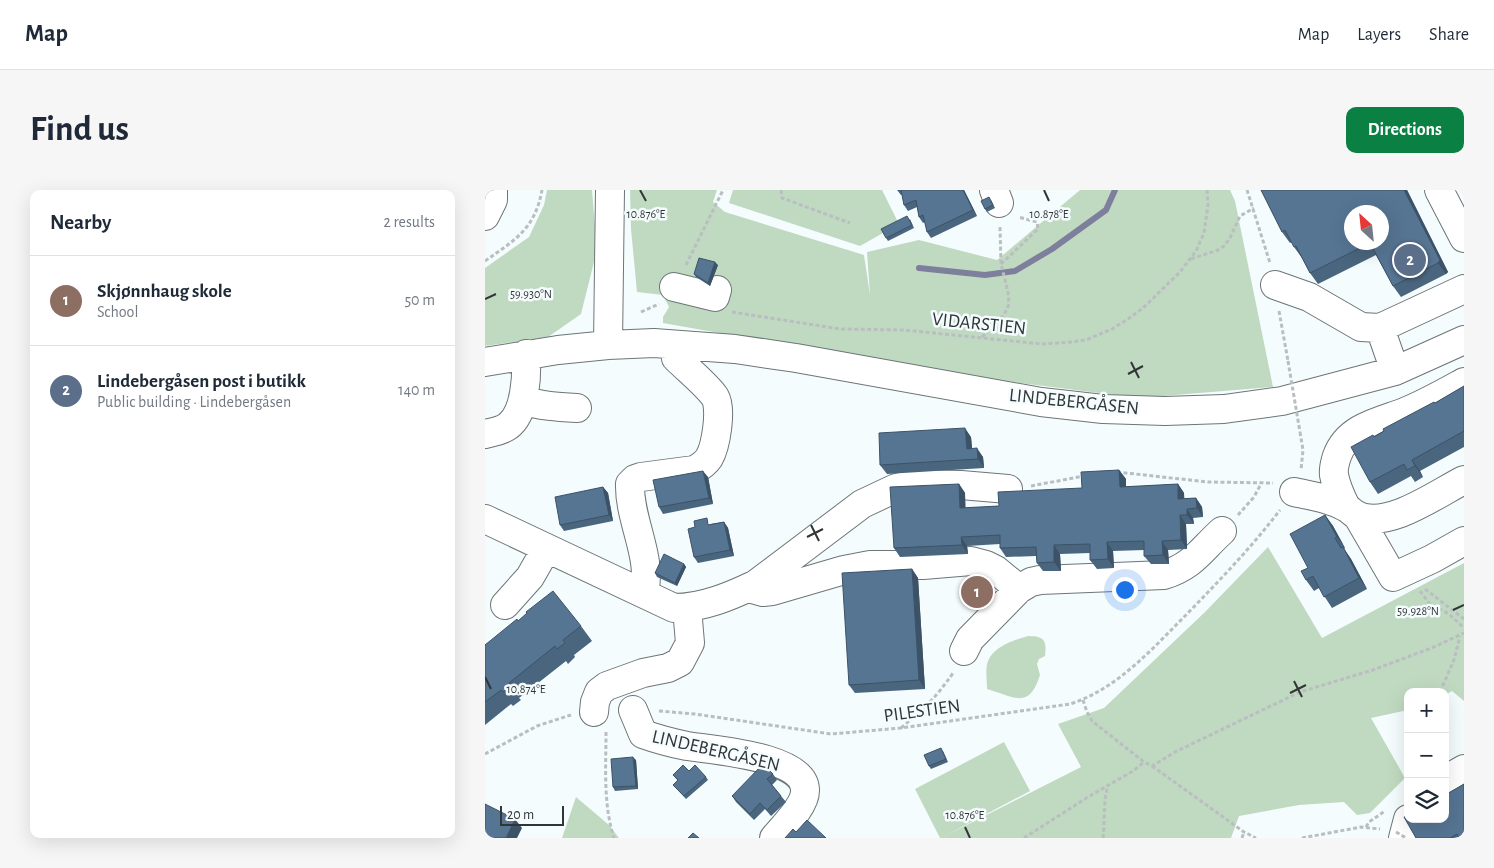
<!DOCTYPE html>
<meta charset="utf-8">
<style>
:root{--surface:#fff;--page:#f6f6f7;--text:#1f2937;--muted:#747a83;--line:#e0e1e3;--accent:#0b8043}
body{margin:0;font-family:"Alegreya Sans",sans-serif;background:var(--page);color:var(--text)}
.controls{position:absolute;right:15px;bottom:15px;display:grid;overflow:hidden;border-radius:10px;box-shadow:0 5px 20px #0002}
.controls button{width:45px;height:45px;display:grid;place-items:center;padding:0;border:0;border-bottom:1px solid var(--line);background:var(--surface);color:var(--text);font:25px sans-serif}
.compass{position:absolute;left:859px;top:15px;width:45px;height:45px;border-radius:50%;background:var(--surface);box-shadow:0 5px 20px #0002;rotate:333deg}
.scale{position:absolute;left:15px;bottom:12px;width:64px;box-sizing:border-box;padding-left:5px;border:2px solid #323536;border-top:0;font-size:14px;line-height:18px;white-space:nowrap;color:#323536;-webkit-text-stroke:4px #f5fcfe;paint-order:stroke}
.you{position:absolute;left:639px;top:399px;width:18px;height:18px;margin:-12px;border:4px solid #fff;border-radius:50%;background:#1a73e8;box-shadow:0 0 0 8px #1a73e833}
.badge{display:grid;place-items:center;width:32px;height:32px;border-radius:50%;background:var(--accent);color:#fff;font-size:16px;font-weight:700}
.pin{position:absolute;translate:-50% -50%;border:2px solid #fff;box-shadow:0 1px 5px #0006}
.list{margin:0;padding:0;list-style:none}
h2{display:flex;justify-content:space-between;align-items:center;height:65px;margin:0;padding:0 20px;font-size:21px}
h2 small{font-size:16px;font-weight:400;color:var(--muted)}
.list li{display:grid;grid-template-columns:32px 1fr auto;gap:15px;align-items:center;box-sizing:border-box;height:90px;padding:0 20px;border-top:1px solid var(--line)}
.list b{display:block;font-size:19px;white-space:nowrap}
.list p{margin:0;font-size:16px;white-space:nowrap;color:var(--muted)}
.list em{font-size:16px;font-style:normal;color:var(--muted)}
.icon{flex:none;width:28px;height:28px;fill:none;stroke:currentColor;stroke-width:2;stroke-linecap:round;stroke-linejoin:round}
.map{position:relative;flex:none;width:979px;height:648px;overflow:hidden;border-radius:10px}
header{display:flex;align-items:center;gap:30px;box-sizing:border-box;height:70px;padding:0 25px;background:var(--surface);border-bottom:1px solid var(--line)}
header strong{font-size:24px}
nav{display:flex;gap:28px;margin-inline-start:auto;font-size:18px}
.intro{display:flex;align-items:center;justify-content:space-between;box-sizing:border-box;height:120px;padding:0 30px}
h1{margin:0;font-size:35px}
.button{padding:12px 22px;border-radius:10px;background:var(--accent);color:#fff;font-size:18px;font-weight:700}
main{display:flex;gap:30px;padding:0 30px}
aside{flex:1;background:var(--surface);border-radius:10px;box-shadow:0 5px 20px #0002}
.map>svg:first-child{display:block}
.green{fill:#c0dac1}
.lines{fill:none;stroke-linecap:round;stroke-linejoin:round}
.stream{stroke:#7d7f9c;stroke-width:6}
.minor-casing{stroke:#6d7577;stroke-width:30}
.path{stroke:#b9bec0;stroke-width:3;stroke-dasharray:4 2.5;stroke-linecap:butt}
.minor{stroke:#fff;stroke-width:28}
.path-bridge{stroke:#b9bec0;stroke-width:3;stroke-dasharray:4 2.5;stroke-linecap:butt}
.wall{fill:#4a657e}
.shaded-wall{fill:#3c5267}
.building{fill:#567593;stroke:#3c5267;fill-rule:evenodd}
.ticks{fill:none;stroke:#323536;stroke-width:2}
.labels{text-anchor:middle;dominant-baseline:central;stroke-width:5;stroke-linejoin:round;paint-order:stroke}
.street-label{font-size:19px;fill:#323536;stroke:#f5fcfe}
.ticks-label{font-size:12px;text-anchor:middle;fill:#323536;stroke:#f5fcfe;stroke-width:5;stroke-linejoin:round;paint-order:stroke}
</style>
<header>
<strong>Map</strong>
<nav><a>Map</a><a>Layers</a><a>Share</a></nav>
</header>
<div class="intro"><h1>Find us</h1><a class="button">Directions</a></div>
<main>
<aside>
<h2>Nearby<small>2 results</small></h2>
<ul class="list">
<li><span class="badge" style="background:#8d6e63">1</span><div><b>Skjønnhaug skole</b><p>School</p></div><em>50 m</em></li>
<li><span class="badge" style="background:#5c6f8a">2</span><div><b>Lindebergåsen post i butikk</b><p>Public building · Lindebergåsen</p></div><em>140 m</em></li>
</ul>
</aside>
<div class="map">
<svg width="979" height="648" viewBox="0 0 979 648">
<rect width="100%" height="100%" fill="#f5fcfe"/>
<!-- green -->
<path class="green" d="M62 0H107L112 60 96 124 63 147 0 156V78L44 47 59 15Z
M145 0H232L228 12 240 22 379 65 385 105 382 62 434 50 512 70 595 0H745L750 11 788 197 654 208 465 184 178 133V127L184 117 178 105 152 102 146 39Z
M248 0H397L414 34 375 56 244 13Z
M783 357 837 448 979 373V511L967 501 960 505V502H923V520L886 528 920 588 885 623 872 625 859 612 814 615 754 626 746 648H455L430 599 519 552 545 601 460 646 596 577 573 534 619 518 720 422Z
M543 446C559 446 562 450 560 466L554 469 552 474 555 485C544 520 530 507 502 499 502 491 500 478 503 471 509 456 529 450 543 446Z
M91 607 124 635 134 648H77Z"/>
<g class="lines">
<!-- stream -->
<path class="stream" d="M434 78 500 85 530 81 567 59 621 20 630 0"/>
<!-- minor casing -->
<g class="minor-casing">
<path id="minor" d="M509 0 514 13
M954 0 979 48
M0 26 8 10V0
M790 95 824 107 876 137 895 138 979 99
M189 97 230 107 232 100
M895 138 910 181
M123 155 125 0
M0 172 73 160 123 155 169 153 250 159 311 168 556 212 618 219 680 221 739 219 797 211 910 181 979 150
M38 210C55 216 73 217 92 218
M0 244C7 242 17 241 23 236 41 223 42 184 41 164
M809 302C827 306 844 308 860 317 865 319 868 324 873 326 904 339 951 304 979 290
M861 317C856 307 851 296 849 285 848 278 850 272 852 266 862 238 892 232 917 223 938 215 959 203 979 192
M872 325 908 387 947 369 979 351
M0 329 189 418C218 418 246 406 271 394L377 314 411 298 427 294 476 295 523 299
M264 398 278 402 287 401 359 380 385 375H438L486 371 501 375 511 380 534 399 546 392 555 390 679 385C708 376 716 360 737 341
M159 403C168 367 144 331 145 294L150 289 156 287 209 280C215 277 220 274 224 268 231 256 237 219 230 207 222 195 202 179 191 168L192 156
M20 415 45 387 61 359
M479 461 485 449 534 399
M148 520 158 544C172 549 187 553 202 556 227 560 321 566 320 601 320 616 298 637 289 648
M109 522 110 512 114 502 122 496 158 483 183 478 195 472 205 453 202 418
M960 590 979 579
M918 648 923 629"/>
</g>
<!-- path -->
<path class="path" d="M296 0 297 8 365 33
M762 0 785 73
M706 69 733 60 739 56 745 48 755 26 769 18
M0 71C30 50 50 39 57 0
M516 74 553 39 552 32 533 27
M201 75 238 0
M794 121 803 171
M156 122 174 114
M247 122 355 139 419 140 557 154 587 152 601 150 627 139 643 129 658 118 695 82 711 61 719 43 723 15 722 0
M497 147 519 125 524 114 523 102 516 74 515 37
M815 242 818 260 816 280
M632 282 723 292 788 293
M546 296 599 286
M753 325 769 307 776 294
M940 399 979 429
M935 401 944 413 964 424 979 438
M955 502 969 470 975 446
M598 510 602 522 607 531 659 572 667 576 690 562 815 502 888 480 949 457 979 443
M174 521 210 524 346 544 416 538 585 514C632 499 666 460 700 426 733 392 766 358 795 320
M416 538C439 518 451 508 468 483
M121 542C121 578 118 614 129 648
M0 564 52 536 86 525
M667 576 759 642 771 648
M881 637 884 632 900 621
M539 648 603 607 648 581 659 572
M618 648C620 632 618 609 623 596
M757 648 759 642
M817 648 876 637 895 639"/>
<!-- minor -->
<use href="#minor" class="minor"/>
<!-- path-bridge -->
<path class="path-bridge" d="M803 171 815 242
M911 642 921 648"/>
</g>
<!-- wall -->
<path class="wall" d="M412 0H479L492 26 446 48 442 42 440 32 438 33 434 27 432 17 423 21 419 15 417 5H416Z
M776 0H922L963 82 961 84 916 107 908 96 891 65 833 94 825 83 817 68 809 57 807 52 805 53 797 42Z
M506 10 510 18 502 22 500 19Z
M425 29 429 38 403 51 401 48Z
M233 75 225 96 211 87 209 84Z
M979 196V257L935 281 938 287 930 292 926 286 893 304 885 292 889 246 950 213Z
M486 247 487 259 498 267 499 278 402 284 395 275Z
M634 280 641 289V297L693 294 699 303V309L711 308 717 317 718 327 708 328 709 334H701L702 359 683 360 684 374H666L659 366V360L628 361 629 378 612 379 605 370V363L575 364 576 381H558L552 373 551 366 521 367 515 358V354L482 356 483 364 415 367 409 358 474 294 480 303V318L514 316 597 298Z
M223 287 228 314 178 324 174 317Z
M118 297 123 303 128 331 79 341 75 335Z
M840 325 848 336 860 358 859 359 866 369 882 399 847 418 834 398 829 401 821 390 823 378Z
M239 332 243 338 249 366 213 373 209 367 226 334Z
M199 374 201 377 192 396 172 387 170 383Z
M427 379 433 388 440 499 370 503 364 495Z
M33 431 96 436 107 451 89 465 90 467 83 474 81 471 34 508 36 510 28 516 26 514 0 535V455Z
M458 561 463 572 446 579 444 576Z
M151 570 153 599 130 601 128 597Z
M204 581 221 587 223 590 201 609 188 595 193 591 188 585Z
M288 584 292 590 287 595 301 612 286 626 280 619 269 630 251 612 247 606Z
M979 594V648H931L923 629Z"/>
<!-- shaded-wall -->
<path class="shaded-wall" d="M478 0H479L492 26 488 20Z
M919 0H922L963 82 961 84 953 73Z
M230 72 233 75 225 96 223 93Z
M480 238 486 247 488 268 482 259Z
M492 258 498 267 499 278 493 269Z
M927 270 935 281 938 287 930 276Z
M634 280 641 289V306L635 297Z
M218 281 223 287 228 314 224 308Z
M474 294 480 303 481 327 475 318Z
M693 294 699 303 700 318 693 309Z
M118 297 123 303 128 331 124 325Z
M711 308 717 317 718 327 712 318Z
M702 319 708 328 709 334 702 325Z
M695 325 701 334 702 359 696 350Z
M840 325 848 336 860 358 852 347Z
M239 332 243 338 249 366 245 360Z
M476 347 482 356 483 364 477 355Z
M677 351 683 360 684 374 678 365Z
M622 352 628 361 629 378 623 369Z
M569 355 575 364 576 381 569 372Z
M858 357 866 369 882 399 874 388Z
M199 374 201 377 192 396 190 393Z
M427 379 433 388 440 499 434 490Z
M148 567 151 570 153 599 151 596Z
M30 629 37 638 32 648H21Z"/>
<!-- building -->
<path class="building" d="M416 0H478L488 20 442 42 438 25 434 27 431 10 419 15Z
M776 0H919L955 70 953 73 908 96 885 53 825 83 811 56 809 57 800 40 797 42ZM866 22H896V52H866Z
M504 7 508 15 500 19 496 11Z
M422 26 427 35 401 48 396 39Z
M214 68 230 72 223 93 209 84Z
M979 196V241L927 270 930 276 922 280 919 274 885 292 866 257 888 245 889 247 899 241 898 239 949 212 950 213Z
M480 238 482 259 492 258 493 269 395 275 394 243Z
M634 280 635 297 693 294V309L711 308 712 318 702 319V325H695L696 350 677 351 678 365 659 366V351L622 352 623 369 605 370V354L569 355V372L552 373 551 357 515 358V345L476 347 477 355 409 358 405 297 474 294 475 318 514 316 513 302 597 298 596 282Z
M218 281 224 308 174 317 168 290Z
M118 297 124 325 75 335 70 307Z
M840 325 852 347 850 348 856 358 858 357 874 388 839 407 828 386 821 390 816 381 823 378 805 344Z
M222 328 223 335 239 332 245 360 209 367 203 339 210 337 209 331Z
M179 364 199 374 190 393 170 383Z
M427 379 434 490 364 495 357 383Z
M68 401 96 436 78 450 80 453 72 459 70 456 24 493 26 496 18 502 16 500 0 512V455L32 429 33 431 42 423 41 422Z
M456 558 461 569 444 576 439 565Z
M148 567 151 596 128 597 126 569Z
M278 574 288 584 282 589 296 606 282 620 275 613 265 624 247 606Z
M198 575 204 581 210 575 221 587 199 606 188 595 193 590 188 585Z
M979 594V648H974L972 644 965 648H931L919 627 923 625V629H960V605Z
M0 614 30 629 21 648H0Z
M322 630 341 648H300L308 639 311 642Z
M208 643 214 648H203Z"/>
<!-- ticks -->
<path class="ticks" d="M155 0 161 11M559 0 564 11M0 109 11 104M646 172 654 188M643 184 658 176M326 335 334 351M322 347 338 339M968 420 979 415M0 487 6 499M809 491 817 507M805 503 821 495M480 637 485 648"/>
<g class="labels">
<!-- street labels -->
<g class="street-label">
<text transform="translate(494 134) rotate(6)">VIDARSTIEN</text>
<text transform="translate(589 212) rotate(6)">LINDEBERGÅSEN</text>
<text transform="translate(437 521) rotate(-8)">PILESTIEN</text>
<text transform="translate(231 561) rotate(13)">LINDEBERGÅSEN</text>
</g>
</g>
<g class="ticks-label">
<text x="161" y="28">10.876°E</text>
<text x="564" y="28">10.878°E</text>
<text x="46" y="108">59.930°N</text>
<text x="933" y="425">59.928°N</text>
<text x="41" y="503">10.874°E</text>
<text x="480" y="629">10.876°E</text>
</g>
</svg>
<div class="controls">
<button>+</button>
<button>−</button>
<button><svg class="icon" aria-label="layers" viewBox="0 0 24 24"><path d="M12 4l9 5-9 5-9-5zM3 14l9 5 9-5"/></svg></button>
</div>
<svg class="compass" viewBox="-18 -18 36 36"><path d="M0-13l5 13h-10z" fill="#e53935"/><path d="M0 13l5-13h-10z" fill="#747a83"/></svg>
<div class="scale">20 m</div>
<div class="you"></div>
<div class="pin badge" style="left:492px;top:402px;background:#8d6e63">1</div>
<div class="pin badge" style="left:925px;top:70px;background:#5c6f8a">2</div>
</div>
</main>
